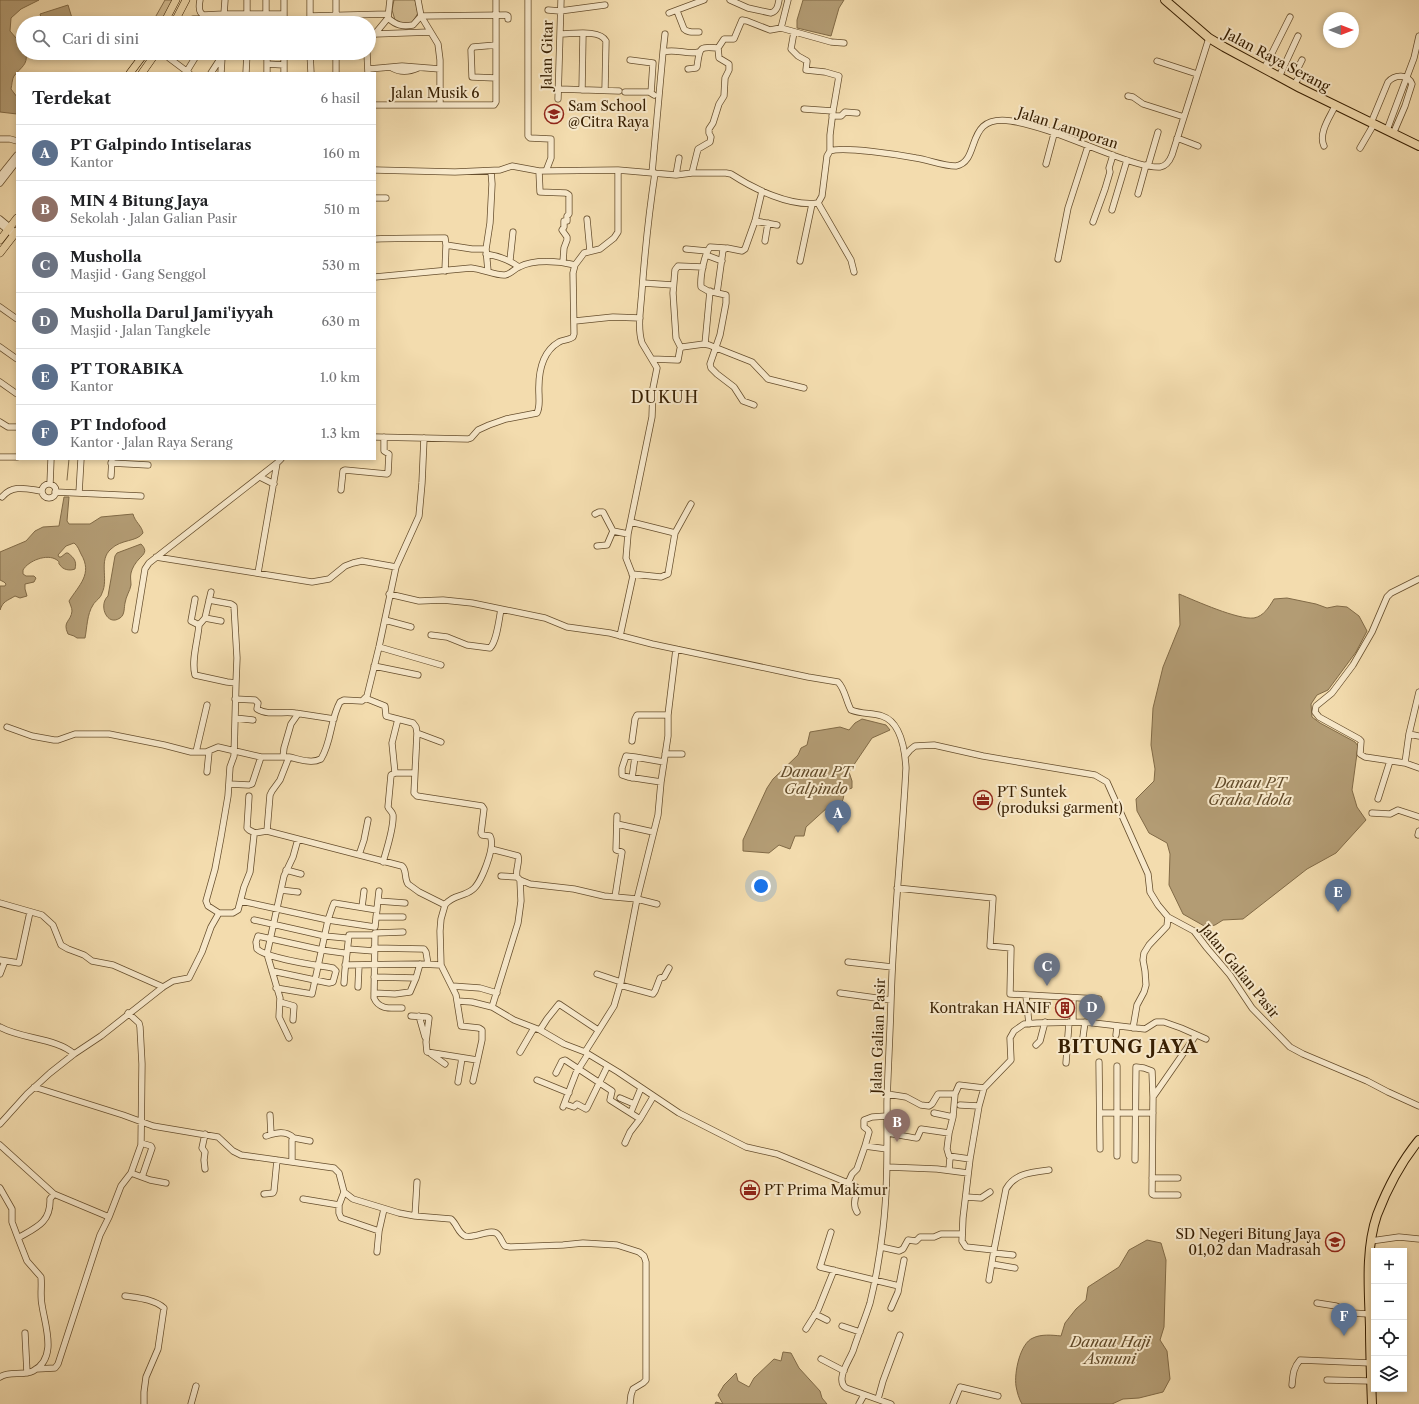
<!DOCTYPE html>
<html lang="id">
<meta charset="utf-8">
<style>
:root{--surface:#fff;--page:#f6f6f6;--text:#202124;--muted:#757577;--line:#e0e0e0;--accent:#2563eb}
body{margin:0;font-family:"Libre Caslon Text",serif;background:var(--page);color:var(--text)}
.controls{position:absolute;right:12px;bottom:12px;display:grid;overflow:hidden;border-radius:0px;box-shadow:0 2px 6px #0003}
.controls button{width:36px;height:36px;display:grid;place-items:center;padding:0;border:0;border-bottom:1px solid var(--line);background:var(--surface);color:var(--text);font:20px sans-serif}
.compass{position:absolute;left:1323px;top:12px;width:36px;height:36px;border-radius:50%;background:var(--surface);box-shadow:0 2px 6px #0003;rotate:90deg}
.you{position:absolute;left:761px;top:886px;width:14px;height:14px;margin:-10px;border:3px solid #fff;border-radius:50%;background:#1a73e8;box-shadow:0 0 0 6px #1a73e833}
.badge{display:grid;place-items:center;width:26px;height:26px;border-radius:50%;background:var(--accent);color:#fff;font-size:13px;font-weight:700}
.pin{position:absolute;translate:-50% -33px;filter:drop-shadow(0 1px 2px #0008)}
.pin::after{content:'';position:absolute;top:21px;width:14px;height:12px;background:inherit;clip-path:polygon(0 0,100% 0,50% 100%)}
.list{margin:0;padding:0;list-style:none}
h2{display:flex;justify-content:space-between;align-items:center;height:52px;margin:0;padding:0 16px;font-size:17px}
h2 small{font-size:13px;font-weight:400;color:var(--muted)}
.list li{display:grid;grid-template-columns:26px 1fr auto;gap:12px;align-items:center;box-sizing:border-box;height:56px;padding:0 16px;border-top:1px solid var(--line)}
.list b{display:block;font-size:15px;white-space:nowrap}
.list p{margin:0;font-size:13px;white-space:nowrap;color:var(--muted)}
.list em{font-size:13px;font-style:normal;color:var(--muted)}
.icon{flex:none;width:22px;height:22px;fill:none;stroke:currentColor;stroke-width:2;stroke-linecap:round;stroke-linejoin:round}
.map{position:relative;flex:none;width:1419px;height:1404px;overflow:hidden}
.search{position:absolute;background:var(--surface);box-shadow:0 2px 6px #0003;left:16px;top:16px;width:360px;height:44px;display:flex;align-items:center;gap:10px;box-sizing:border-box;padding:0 14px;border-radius:22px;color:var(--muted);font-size:15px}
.panel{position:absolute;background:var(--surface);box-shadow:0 2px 6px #0003;left:16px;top:72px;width:360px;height:388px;border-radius:0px}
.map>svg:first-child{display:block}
.green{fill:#d3bc91;stroke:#856e4a}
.water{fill:#b39c74;stroke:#816a46}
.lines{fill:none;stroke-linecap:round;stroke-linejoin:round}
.stream{stroke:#816a46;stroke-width:1}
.minor-casing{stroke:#664e2d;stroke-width:7}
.major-casing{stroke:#371f02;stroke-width:8}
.highway-casing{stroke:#371f02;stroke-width:10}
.minor{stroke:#f7e8ca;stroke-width:5.5}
.major{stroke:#f3dcae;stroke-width:7}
.highway{stroke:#f3dcae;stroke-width:8}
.labels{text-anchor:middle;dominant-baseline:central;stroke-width:4;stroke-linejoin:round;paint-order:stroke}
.street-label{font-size:14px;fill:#371f02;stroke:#f7e8ca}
.poi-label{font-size:14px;fill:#371f02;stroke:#f7e8ca;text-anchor:start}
.water-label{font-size:15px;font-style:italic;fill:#624b2a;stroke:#f7e8ca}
.quarter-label{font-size:16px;letter-spacing:1px;fill:#371f02;stroke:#f7e8ca}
.district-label{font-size:18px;font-weight:bold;letter-spacing:1px;fill:#371f02;stroke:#f7e8ca}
</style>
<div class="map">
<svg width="1419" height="1404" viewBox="0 0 1419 1404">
<rect width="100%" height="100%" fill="#f3dcae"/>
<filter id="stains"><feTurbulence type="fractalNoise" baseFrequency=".005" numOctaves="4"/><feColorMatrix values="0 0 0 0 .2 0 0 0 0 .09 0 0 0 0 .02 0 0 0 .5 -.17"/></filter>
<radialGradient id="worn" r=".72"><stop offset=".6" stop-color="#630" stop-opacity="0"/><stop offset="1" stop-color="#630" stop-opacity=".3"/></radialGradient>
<!-- green -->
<path class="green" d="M165 0H176L164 23H152Z
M394 0H415L418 13 412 23 403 24 395 20 392 10Z"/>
<!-- water -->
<path class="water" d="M0 0H39L21 9 11 18 10 31 23 46V53H26C28 65 21 67 14 76 12 79 12 85 11 89L17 97V114L0 112Z
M803 0H844L839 8 831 36 797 28V20Z
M68 5 72 18 57 23H43L40 14Z
M64 497H69L67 521 69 524H90L101 517 133 514C135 522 142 526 143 533 137 542 121 539 111 549 98 560 109 579 102 593 101 598 95 601 93 605 87 614 87 628 85 638H77L74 636 68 634C62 621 71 622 72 611 72 608 70 604 69 601 79 585 93 574 81 554 79 550 78 546 74 543L66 546 58 555 59 557H61L66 553H68C74 558 77 561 75 569 70 571 63 570 60 565 57 562 61 563 57 560 47 553 28 561 23 570V574L26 576H34L36 578 34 582 25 584V589L27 596 20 598 15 596C7 601 3 601 0 610V586H5L6 584 4 582 0 580V552L26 541 35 531 43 527 59 526Z
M141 544C148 551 144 554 139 559 136 562 132 568 131 573 130 577 131 581 131 585 130 591 126 596 125 603 124 607 125 615 120 618 107 627 98 605 108 596L115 556 117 553Z
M1179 594C1196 601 1238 620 1254 618 1264 616 1269 607 1274 599L1287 598 1316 604 1327 608 1337 606 1347 607 1359 616 1367 631 1356 652 1328 690 1317 695 1311 704 1312 717 1320 723 1355 742 1358 746 1352 790 1357 807 1366 820 1336 853 1307 869 1243 919 1223 920 1215 925 1206 927 1183 914 1169 885 1170 854 1167 843 1149 833 1137 811 1136 799 1154 781 1155 769 1151 745 1153 708 1163 667 1180 625Z
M862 719 886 725 890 730 872 738 849 772 852 781V788L844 791C844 800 842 805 833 809L828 807 806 827 804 836H795L790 849 779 845 769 853 743 851V840L767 788 773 779 798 755 801 748 807 745 810 732 840 727 849 730 855 723Z
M1147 1240 1161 1243 1166 1260 1164 1327 1160 1340 1167 1351 1170 1379 1163 1392 1139 1398 1123 1399 1112 1404H1022C1019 1399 1017 1392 1016 1386 1014 1373 1020 1343 1033 1338 1041 1334 1052 1335 1061 1336L1065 1323 1076 1309 1086 1300 1088 1287 1119 1267 1129 1250Z
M783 1352 791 1353 799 1368 820 1391 822 1398 827 1404H715L716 1402 723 1404 718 1395 724 1385 736 1373 738 1381 749 1387 754 1378 774 1359 781 1361Z"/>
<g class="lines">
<!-- stream -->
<path class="stream" d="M67 480 69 459"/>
<!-- minor casing -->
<g class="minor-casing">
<path id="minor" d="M200 0C199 5 198 13 204 15L224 14 225 0
M247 0V23
M310 0V23
M336 0V23
M390 0 388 18C396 25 402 27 413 25L421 16
M418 0 421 16 438 44 440 60V105
M528 0V136L530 138 551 139V158L546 171
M730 0 748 8 771 13C777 11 778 6 779 0
M548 10 560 11 605 5
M677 11 684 29C688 33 693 32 699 32
M669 13 704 0
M310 16 388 14
M421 16 506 15 508 16V19
M188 23 193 19 223 18 224 14H284
M266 23V0
M284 23V0
M781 28 788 0
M794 32 791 49 798 56 807 61 806 70 825 72 839 76 833 111
M375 34 430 32
M560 34C572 34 600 29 606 41L605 90
M369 41 388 18
M496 45 473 47 471 50 472 77 496 78
M663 52 665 34
M169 53 168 55 169 58 189 73
M267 53V73
M284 53V73
M310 53 311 73
M367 53 368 73
M630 60 653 63 651 93
M1157 61 1197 74
M267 64 284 65
M392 68C401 73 409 72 418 68
M369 69 402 66 440 69
M688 69 696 68 697 67C700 48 698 46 718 48L724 39H734L742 20 747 21 770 30 781 28 831 42 844 43
M1264 69 1290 17
M187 71 198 53
M211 73 222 56
M221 73 222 57
M246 73 247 53
M336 73V53
M1279 77 1298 36
M1294 85 1299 77 1298 68 1302 60
M559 89 619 91
M582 90 583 34
M625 92H649L654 95
M1128 96 1133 97 1143 104 1184 117
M558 99 561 0
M375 105H494L496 102V0
M832 116H841L845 112 857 113
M1371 123 1388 82C1395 74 1408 74 1412 84L1405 106 1393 134
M1387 130 1414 58 1419 36
M1177 138 1198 146
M0 139H10L17 141
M1324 146C1318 133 1330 117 1335 106
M1360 148 1374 124
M830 151C843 146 900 155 916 158 929 160 943 166 956 166 982 161 963 114 1011 121 1043 126 1077 142 1107 153 1120 158 1146 168 1160 167 1167 166 1170 160 1172 155L1209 38
M1046 164 1054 134
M1148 166 1158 132
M375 170 455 172 500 170 512 166 539 171 618 170 676 175 692 173H726L731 174C754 189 790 207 818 203L822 196 827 156 830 151V135L833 111 804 109
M539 171 540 192 566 193 569 195V214L567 216V221H564V227L562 230 567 237V240L564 248 563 262
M652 173 663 52C675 48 687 55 699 52
M692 173 698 149 710 142 711 137 709 133V129L713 123 719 104 724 96 725 78 729 70V64L719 58 718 48
M676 175 679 158
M0 176 17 155
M0 183 17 161
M1138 194 1146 165
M375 198H386
M818 203 851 260 854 272
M1112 210 1127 160
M0 219 12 229
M587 219 590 251
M755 221 777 225
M1093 222 1105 189 1110 172 1109 168 1113 155
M0 224 14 235
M375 239C398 238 421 238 445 238L446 245 445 271
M765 241 768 223
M446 245 472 249H486
M686 249 707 251
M486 254C499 256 508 259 519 267
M706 255 722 261
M1058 259 1068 208 1088 146
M510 260 513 232
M800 261 812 204
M488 271 486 249 490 223 492 184 491 171
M375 277 471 268C482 269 497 276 505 275 511 274 514 269 519 267 534 259 559 261 575 265L584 253 600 249 614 238 618 232V170
M643 283 673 285
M717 293 708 291 701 287C700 277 704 255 710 247L725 248
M0 307 17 319
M575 321 613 317 640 318
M705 344 710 291
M0 347 17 359
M681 348 676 338 673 293 675 270 678 266 703 267
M652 359 678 360 680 349 682 347 704 344 709 345 752 362 768 379 804 388
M0 382 17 394
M754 405 743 401 734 387 717 374 711 368 710 364 720 335 726 303V295L717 293 723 250 727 248 742 251 745 249 755 221 762 191
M0 422 8 427H17
M375 437 468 439 471 438 478 430 489 425 506 419 537 413C540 407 539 402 539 395 538 376 540 353 559 342 563 340 569 340 573 337L574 334 573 273 575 265
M0 457H17
M111 463 148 465
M111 476 112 459
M260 477 274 484
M50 484 51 459
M42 491a7 7 0 1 1 14 0a7 7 0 1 1-14 0Z
M341 490 343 471 345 470 387 474 388 473 389 454 384 451V437
M55 492 141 496
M79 493 81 459
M2 497C13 484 27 489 42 491
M595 514 599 512H603L613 531 628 534
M631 522 675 533
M597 546 607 545 613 531
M156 557 312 582 329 579 345 566 353 563 362 561 396 567
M258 573 277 463 281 459
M632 574 661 577 668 574 675 533 691 504
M1419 579 1391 593 1387 597 1372 632 1353 665 1332 693 1316 706 1315 712 1319 717 1359 739 1361 741 1360 754 1365 757 1405 763 1419 768
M389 594 419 601 443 600 472 603 501 609 545 618 567 627 610 633 652 644 808 677 838 682C845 689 846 701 851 710 861 714 872 713 882 716 901 722 905 751 906 768 902 846 893 923 891 1001 890 1035 888 1069 887 1102 887 1145 888 1186 883 1229 880 1254 876 1279 870 1303 865 1319 858 1335 853 1351 849 1361 835 1380 846 1388L891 1404
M195 599 191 621 199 625C198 640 191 660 195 675L227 682 236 683 234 756 230 767 228 796 221 837 215 869 206 901 208 906 219 913
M209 600 231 604 234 606 237 658 236 683
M205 618 221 621
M385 620 411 627
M199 625 205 618 211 592
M135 630 145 569 149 563 277 463
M431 635 447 637 467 645 490 648C497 641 499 619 501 609
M620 636 633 576 626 558 628 534 652 417 653 388 657 368 642 343C637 327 641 307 642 290 645 251 649 212 655 173
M379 647 441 665
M374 666 418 675
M365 698 385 706 386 716 413 723 416 727 417 733 441 742
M235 699 255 700 258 703 257 709C268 716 284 711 295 713 308 715 321 717 334 719
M235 718 253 720
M7 727 32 736 54 740H58L75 734H109L164 745 191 752H206L218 747 261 757H289
M417 733 414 793 417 796 482 806 484 809 481 833 482 835 490 836C496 846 481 884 472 890 463 897 452 895 445 905
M1409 734 1419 736
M632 741 635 719 637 715H668
M196 752 207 705
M665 754H682
M906 755 910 750 915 746 934 745 983 756 1095 775 1107 782 1148 874 1150 892 1158 905 1168 917 1167 926 1149 945 1144 953 1143 960 1145 971 1146 985 1144 992 1137 1005 1133 1028
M283 757 284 748 291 724 298 714
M635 757 664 762
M1405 763 1409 734 1419 692
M207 772 209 752
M395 773 392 743 398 719
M632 778 635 757 626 756 622 768V775L628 777 661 782
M229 784 249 785 252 784 261 757
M249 796 247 828 249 830 255 833
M1378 799 1390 761
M1372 813 1390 814 1398 810 1419 817
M617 824 653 832
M267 831 402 866C407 870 404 878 408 884L419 892 445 905 441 919 440 931 441 965 456 995 461 1026 479 1028 482 1030V1040L473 1081
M1418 835 1419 831
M491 849 518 856C520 863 515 870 517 877L520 880 530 884 574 889 604 896 637 899 657 904
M359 855 364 840 368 820
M383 862C387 848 394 828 393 815 392 811 389 810 388 807L391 775 395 773H414
M286 870 301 874
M501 876 517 877
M897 888 993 898 990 946 1011 948 1010 994 1099 999
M281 890 298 892
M615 897 622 852 616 850 617 816
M241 901 328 920 375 927 379 891
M378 901 405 903
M0 903 42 915 53 925 61 945 68 949 84 955 92 961 113 965 163 987
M362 907 364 891
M376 917H403
M1168 917 1194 931 1207 948 1230 975 1252 1008 1290 1047 1303 1054 1367 1081 1388 1092 1419 1106
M254 920 325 936 346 938
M374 948 424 949 426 952 428 964
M348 949 374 951
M0 960 19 963 30 912
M848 962 892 967
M345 965 420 964 441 965
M272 971 329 983 333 982 336 971 333 968C316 965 268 959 257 949L256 942 258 936 322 950 344 953
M0 974 5 961
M597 974 621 982
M374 977 416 978
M344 983 345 970 349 935H375
M620 985 653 994 655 991 660 978 664 977 669 968
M452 986 480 988 497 993
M358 987 359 965
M276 988 312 994 328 920 332 908 334 903 377 910
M374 993 395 994 410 992 416 978 420 964
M840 993 891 1000
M1026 996 1029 1024
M457 1001 472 1002 492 1007 514 1020 540 1030 564 1044 585 1052 618 1072 679 1113 746 1147 777 1154 848 1183 856 1187 857 1193 886 1191
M280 1002 294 1006 293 1020
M492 1007 518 923 521 901 520 880
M402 1008C391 1008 379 1010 374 998L375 933 403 932
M128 1013 139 1023 140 1027 142 1064 141 1145 131 1173 150 1180 166 1183
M411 1016 427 1017 429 1018 426 1042 427 1052 477 1060
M419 1016 425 1037
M1073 1022V998
M0 1027C21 1039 57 1038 74 1054
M540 1030 547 1019 559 1004 598 1030
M1116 1035 1117 1026
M1083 1037 1085 1022
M289 1038 279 1017 280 998 267 954 284 876 293 857 298 839
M1036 1045 1040 1041 1045 1022
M520 1052 534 1028
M585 1052 614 1006 621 982 637 899 658 815 661 782 668 736V715L676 649
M431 1054 445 1064
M1099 1062 1100 1149
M1066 1063 1069 1022
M1117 1066V1156
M556 1073 562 1061 565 1060 612 1091 610 1100 640 1119 630 1132 625 1143
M537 1080 569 1093
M458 1082 462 1058
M34 1087 123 1115 153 1126 218 1137 233 1151 241 1155 334 1168 339 1173 344 1192 353 1199 399 1213 415 1216 451 1219C457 1224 458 1233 465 1236 475 1239 488 1229 496 1233 500 1235 502 1243 505 1246L510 1247 563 1245 583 1243 617 1245 639 1252 644 1256 646 1262V1380L643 1383 633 1389 631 1395 630 1404
M984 1088 979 1106 970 1159 963 1218 962 1241 966 1247 994 1250 989 1280
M887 1094 906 1097 921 1105 929 1106 932 1104 938 1094H955L959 1085 984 1088 1011 1060 1010 1038 1014 1031 1024 1024 1037 1023 1085 1022 1145 1029 1156 1022H1164L1181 1028 1206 1039
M620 1098 634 1104
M565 1104 574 1107 577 1104 586 1109 587 1108 607 1067
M960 1105 979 1106
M563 1107 576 1073 588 1054
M631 1112 641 1088
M934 1113 953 1117
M1101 1113H1153
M270 1115 271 1134
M640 1119 653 1097
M0 1124 27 1094 50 1073 74 1054 101 1036 163 987 173 981 189 978 202 952 211 927 219 913H233L238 910 244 887 250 872 254 835 255 833 267 831 270 795 272 791 280 780 289 757C299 759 311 764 321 759 332 741 330 720 340 702L344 700 362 701 367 696 379 647 396 567 419 516 422 483 424 438
M888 1133C894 1134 913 1138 917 1138L921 1129 949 1133 953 1117 955 1094
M949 1133 947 1149 949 1156 970 1159
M266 1136C276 1133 285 1130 294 1138
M141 1143 151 1146 152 1148 142 1177
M0 1145 54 1194
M865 1146 869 1132 868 1130 864 1127V1120L872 1117 887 1116
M1135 1160 1136 1067 1144 1068 1152 1071 1153 1097
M292 1162V1140L294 1138 310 1141
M887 1167 937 1169 968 1173
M205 1169 204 1160 205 1152 202 1148 205 1134
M949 1170 950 1157
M1152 1178H1178
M848 1183 852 1174 857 1169 865 1146 887 1149
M0 1188 12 1209V1222L18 1238C35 1228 51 1223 50 1199L54 1194 109 1217 121 1186 131 1173
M857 1193C854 1200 853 1206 857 1212
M264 1194 273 1193 274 1191 277 1160
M1178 1195H1154L1152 1194 1153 1097 1196 1035
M966 1197 981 1198 990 1192
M303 1199 339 1205 344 1192
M339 1205V1213L341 1218 379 1231
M415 1216 417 1182
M831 1232 820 1267 899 1286 904 1260
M1371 1241 1399 1237 1419 1239
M881 1247 899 1251 903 1249 908 1240 916 1241 920 1237H934L941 1234H962
M994 1250 1006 1189C1015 1173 1033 1172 1049 1170
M377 1252 379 1231 384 1209
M994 1253 1013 1255
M992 1264 1015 1268
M125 1296C138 1298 154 1299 164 1308L158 1349 146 1377 144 1392V1404
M1317 1303 1336 1306 1352 1313 1369 1314
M891 1308 898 1292 899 1286
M815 1314 827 1320
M842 1326 860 1332
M806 1329 818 1310 834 1270
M25 1333 27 1373
M821 1359 844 1371
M36 1369 55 1368 58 1364 100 1235 109 1217
M0 1377C9 1371 23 1376 33 1371 58 1358 45 1326 42 1305 40 1296 42 1287 41 1277L27 1261 18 1238
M1327 1380 1371 1381
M1292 1385C1293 1375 1293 1368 1300 1360L1371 1363
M878 1399 883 1381 900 1335
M191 1404 196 1386
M859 1404 864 1395
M953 1404 960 1387 998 1396"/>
</g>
<!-- major casing -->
<g class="major-casing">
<path id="major" d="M164 23 176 0
M174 23 186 0
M130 73 145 53
M142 73 156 53
M0 240 17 218
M0 253 17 231"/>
</g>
<!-- highway casing -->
<g class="highway-casing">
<path id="highway" d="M1165 0 1209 38 1224 47 1300 88 1419 146
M1372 1404C1371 1378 1370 1353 1370 1327 1369 1291 1365 1250 1377 1215 1387 1189 1401 1162 1419 1140"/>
</g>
<!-- minor -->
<use href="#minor" class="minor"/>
<!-- major -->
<use href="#major" class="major"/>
<!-- highway -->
<use href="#highway" class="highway"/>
</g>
<!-- icons -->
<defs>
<g id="school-ring" transform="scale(1)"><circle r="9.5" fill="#f7e8ca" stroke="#8f2418" stroke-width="1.5"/><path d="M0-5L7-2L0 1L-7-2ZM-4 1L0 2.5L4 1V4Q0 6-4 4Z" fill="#8f2418"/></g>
<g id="office-ring" transform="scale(1)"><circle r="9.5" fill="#f7e8ca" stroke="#8f2418" stroke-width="1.5"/><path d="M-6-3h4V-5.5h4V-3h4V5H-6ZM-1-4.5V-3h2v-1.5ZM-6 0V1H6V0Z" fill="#8f2418"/></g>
<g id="building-ring" transform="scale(1)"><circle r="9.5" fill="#f7e8ca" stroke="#8f2418" stroke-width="1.5"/><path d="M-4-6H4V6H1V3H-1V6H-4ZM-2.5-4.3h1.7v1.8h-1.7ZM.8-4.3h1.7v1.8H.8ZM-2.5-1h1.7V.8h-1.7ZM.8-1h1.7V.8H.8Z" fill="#8f2418"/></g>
</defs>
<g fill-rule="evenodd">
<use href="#school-ring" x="554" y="114"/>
<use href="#office-ring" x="983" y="800"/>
<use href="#building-ring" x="1065" y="1008"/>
<use href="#office-ring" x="750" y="1190"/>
<use href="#school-ring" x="1335" y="1242"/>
</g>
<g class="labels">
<!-- street labels -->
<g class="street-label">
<text transform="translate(547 55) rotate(-89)">Jalan Gitar</text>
<text transform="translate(1277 60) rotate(28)">Jalan Raya Serang</text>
<text x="435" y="93">Jalan Musik 6</text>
<text transform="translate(1068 128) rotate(18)">Jalan Lamporan</text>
<text transform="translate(1240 971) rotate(51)">Jalan Galian Pasir</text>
<text transform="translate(878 1036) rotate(-88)">Jalan Galian Pasir</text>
</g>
<!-- poi labels -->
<g class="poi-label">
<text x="568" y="106">Sam School<tspan x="568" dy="16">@Citra Raya</tspan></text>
<text x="997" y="792">PT Suntek<tspan x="997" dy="16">(produksi garment)</tspan></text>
<text x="1051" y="1008" text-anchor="end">Kontrakan HANIF</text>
<text x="764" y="1190">PT Prima Makmur</text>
<text x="1321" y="1234" text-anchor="end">SD Negeri Bitung Jaya<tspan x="1321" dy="16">01,02 dan Madrasah</tspan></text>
</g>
<!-- water labels -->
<g class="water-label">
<text x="816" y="771">Danau PT<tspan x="816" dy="17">Galpindo</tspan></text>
<text x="1250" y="782">Danau PT<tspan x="1250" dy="17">Graha Idola</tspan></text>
<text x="1110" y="1341">Danau Haji<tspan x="1110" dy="17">Asmuni</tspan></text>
</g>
<!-- quarter labels -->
<g class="quarter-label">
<text x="665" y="397">DUKUH</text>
</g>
<!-- district labels -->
<g class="district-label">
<text x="1128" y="1047">BITUNG JAYA</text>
</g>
</g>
<rect width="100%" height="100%" filter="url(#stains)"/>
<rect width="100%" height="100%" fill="url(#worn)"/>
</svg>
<div class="controls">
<button>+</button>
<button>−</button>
<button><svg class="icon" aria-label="locate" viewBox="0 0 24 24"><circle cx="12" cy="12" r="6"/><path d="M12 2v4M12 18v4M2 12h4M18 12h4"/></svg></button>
<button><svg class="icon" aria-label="layers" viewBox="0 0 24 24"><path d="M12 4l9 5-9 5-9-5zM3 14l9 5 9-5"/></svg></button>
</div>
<svg class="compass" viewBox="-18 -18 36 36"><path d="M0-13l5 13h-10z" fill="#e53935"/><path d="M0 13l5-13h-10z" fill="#757577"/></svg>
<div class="you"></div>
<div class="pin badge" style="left:838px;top:833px;background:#5c6f8a">A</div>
<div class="pin badge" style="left:897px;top:1142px;background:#8d6e63">B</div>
<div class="pin badge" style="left:1047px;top:986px;background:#6b7280">C</div>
<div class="pin badge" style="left:1092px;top:1027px;background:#6b7280">D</div>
<div class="pin badge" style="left:1338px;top:912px;background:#5c6f8a">E</div>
<div class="pin badge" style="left:1344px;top:1336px;background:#5c6f8a">F</div>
<div class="search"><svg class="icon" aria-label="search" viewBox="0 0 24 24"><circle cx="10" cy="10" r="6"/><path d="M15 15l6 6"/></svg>Cari di sini</div>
<section class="panel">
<h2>Terdekat<small>6 hasil</small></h2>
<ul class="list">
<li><span class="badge" style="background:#5c6f8a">A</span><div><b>PT Galpindo Intiselaras</b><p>Kantor</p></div><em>160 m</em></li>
<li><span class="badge" style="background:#8d6e63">B</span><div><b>MIN 4 Bitung Jaya</b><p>Sekolah · Jalan Galian Pasir</p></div><em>510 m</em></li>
<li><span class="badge" style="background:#6b7280">C</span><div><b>Musholla</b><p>Masjid · Gang Senggol</p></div><em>530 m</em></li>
<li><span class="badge" style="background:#6b7280">D</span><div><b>Musholla Darul Jami'iyyah</b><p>Masjid · Jalan Tangkele</p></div><em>630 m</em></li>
<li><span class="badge" style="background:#5c6f8a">E</span><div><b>PT TORABIKA</b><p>Kantor</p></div><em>1.0 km</em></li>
<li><span class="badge" style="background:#5c6f8a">F</span><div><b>PT Indofood</b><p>Kantor · Jalan Raya Serang</p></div><em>1.3 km</em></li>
</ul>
</section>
</div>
